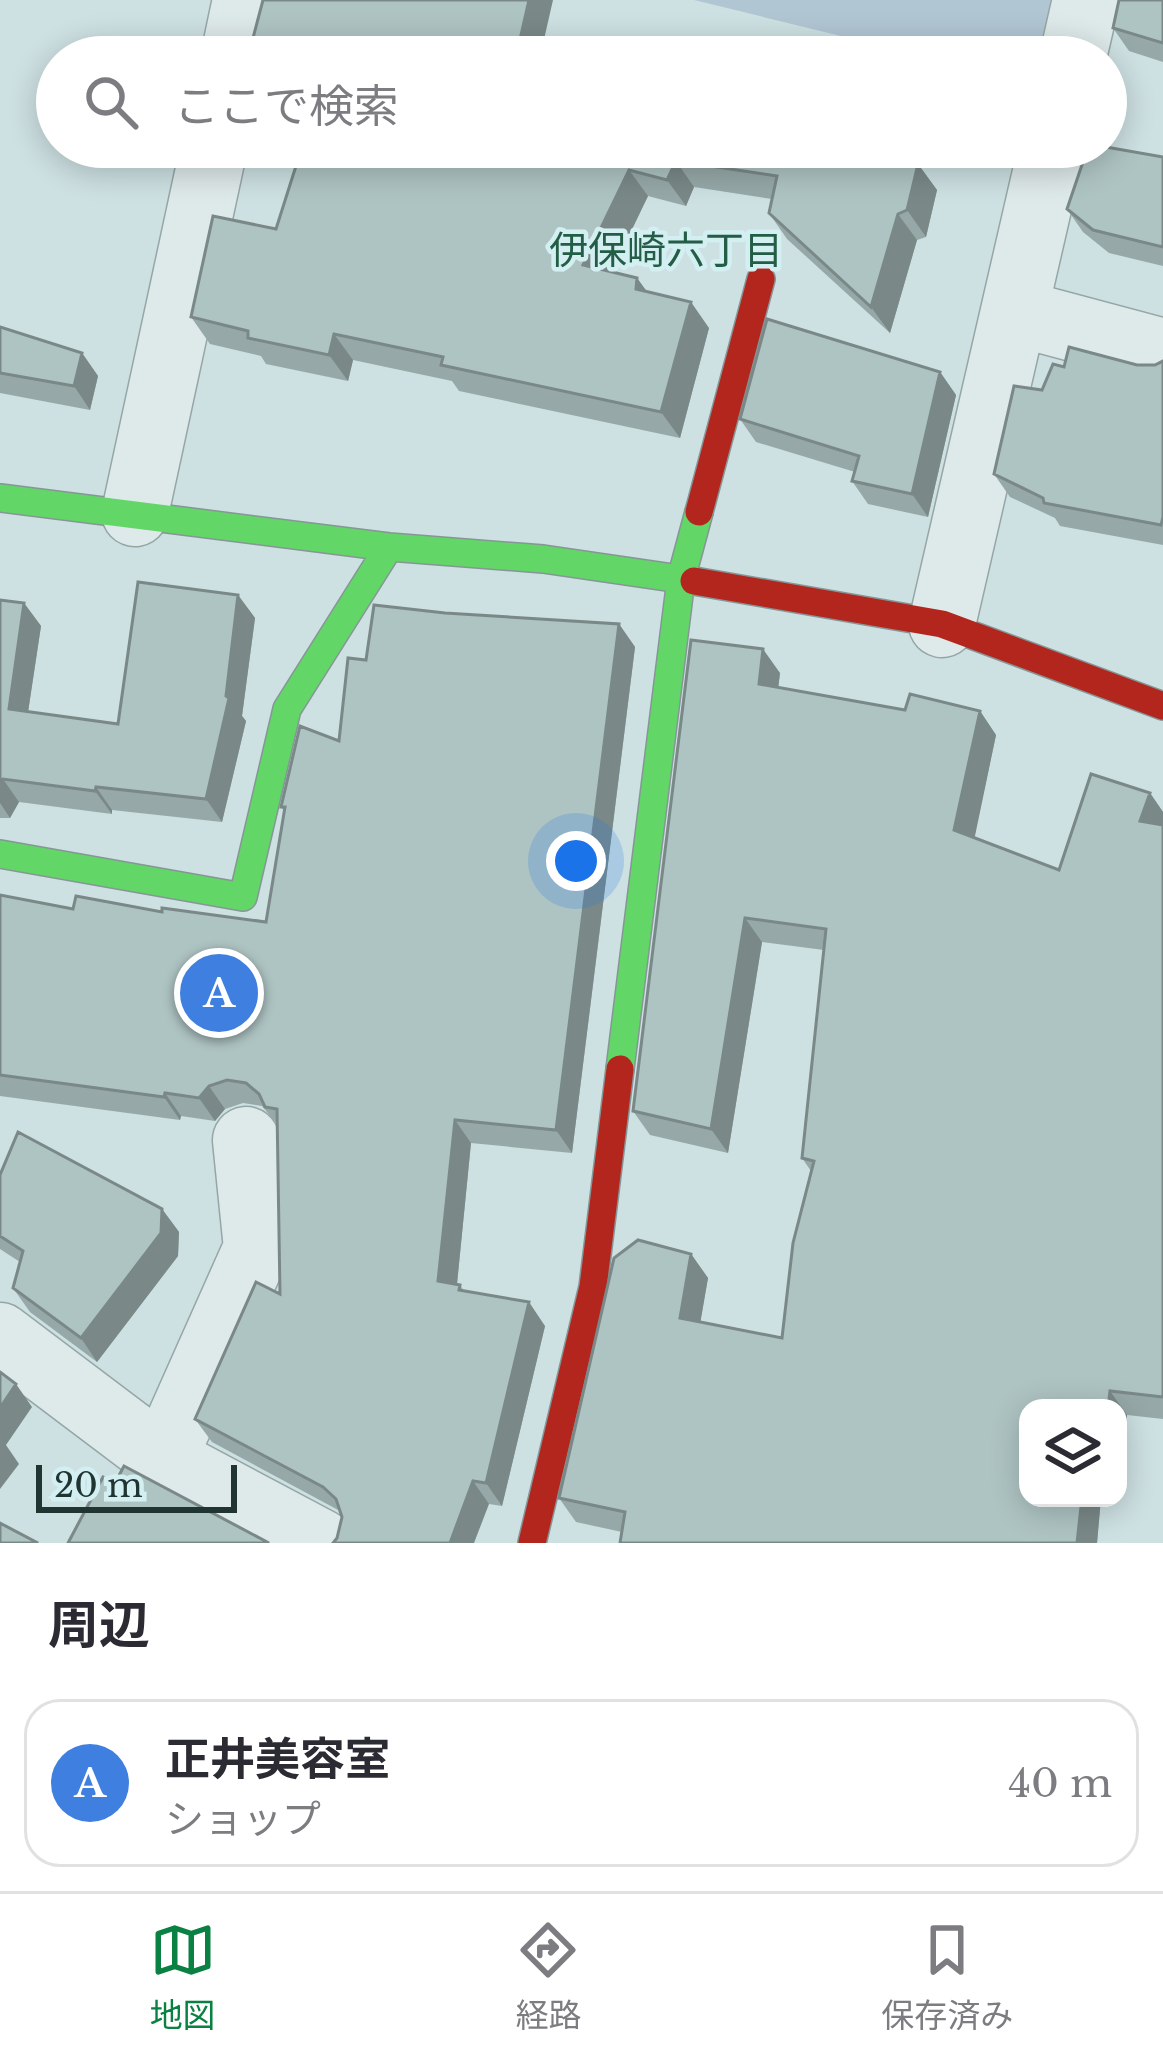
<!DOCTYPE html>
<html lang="ja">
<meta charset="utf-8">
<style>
:root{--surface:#fff;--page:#f7f7f7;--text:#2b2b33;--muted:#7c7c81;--line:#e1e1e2;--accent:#0b8043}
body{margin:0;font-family:"Libre Baskerville","Noto Sans JP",serif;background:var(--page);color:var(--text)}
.controls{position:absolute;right:36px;bottom:36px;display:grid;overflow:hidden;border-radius:24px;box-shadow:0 6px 30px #0003}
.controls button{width:108px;height:108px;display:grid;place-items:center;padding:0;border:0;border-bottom:3px solid var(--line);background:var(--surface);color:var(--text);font:60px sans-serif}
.scale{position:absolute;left:36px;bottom:30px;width:201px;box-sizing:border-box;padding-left:12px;border:6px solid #203532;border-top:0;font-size:33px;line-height:42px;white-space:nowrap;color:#203532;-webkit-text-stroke:9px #d4eff2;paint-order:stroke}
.you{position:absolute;left:576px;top:861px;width:42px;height:42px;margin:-30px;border:9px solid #fff;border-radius:50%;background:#1a73e8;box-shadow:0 0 0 18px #1a73e833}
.badge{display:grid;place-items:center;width:78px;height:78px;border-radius:50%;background:var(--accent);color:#fff;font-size:39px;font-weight:700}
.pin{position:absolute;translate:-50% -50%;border:6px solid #fff;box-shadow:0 3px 12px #0006}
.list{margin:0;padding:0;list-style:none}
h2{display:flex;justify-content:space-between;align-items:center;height:156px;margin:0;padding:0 48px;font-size:51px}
h2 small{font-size:39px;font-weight:400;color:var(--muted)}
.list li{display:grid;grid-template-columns:78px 1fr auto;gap:36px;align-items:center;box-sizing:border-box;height:168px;margin:0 24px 24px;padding:0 24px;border:3px solid var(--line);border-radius:36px}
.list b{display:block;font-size:45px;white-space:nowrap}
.list p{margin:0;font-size:39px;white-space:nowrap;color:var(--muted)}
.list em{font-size:39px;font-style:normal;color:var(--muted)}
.icon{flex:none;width:66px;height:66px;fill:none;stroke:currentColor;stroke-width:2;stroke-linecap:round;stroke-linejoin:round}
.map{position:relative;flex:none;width:1163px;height:1543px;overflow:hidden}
.search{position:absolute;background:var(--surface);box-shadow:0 6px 30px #0003;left:36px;right:36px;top:36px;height:132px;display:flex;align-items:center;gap:30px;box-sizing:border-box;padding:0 42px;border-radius:66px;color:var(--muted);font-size:45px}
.sheet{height:348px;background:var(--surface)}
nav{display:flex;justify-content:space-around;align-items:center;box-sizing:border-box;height:168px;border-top:3px solid var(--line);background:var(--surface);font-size:33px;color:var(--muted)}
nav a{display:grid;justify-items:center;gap:6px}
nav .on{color:var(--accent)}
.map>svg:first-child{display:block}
.green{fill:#b1c6d3}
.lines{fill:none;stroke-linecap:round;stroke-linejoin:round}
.street-casing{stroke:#96a6a7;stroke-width:69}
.fast-casing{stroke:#869696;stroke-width:30}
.jam-casing{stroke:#869696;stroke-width:30}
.street{stroke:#dee9ea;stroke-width:66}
.fast{stroke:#63d668;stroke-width:27}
.jam{stroke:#b3261e;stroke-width:27}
.wall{fill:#96a9a8}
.shaded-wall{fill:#7a8988}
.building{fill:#aec4c3;stroke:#7a8988;stroke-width:3}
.labels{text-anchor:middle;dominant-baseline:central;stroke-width:9;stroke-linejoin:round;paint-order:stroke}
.neighbourhood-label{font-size:39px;fill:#235d46;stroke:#d4eff2}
</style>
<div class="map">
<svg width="1163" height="1543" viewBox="0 0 1163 1543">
<rect width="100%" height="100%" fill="#cde0e2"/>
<!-- green -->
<path class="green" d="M694 0H1058L1045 57H927Z"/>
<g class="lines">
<!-- street casing -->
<g class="street-casing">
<path id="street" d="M234 57 246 0
M1073 57 1086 0
M1014 312 1163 352
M135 513 214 147
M942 624 1052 147
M0 1336 163 1459 321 1543
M163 1459 257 1248 246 1140"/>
</g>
<!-- fast casing -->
<g class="fast-casing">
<path id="fast" d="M0 498 389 547 543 559 694 581
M0 854 243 897 287 709 389 547
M620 1069 681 579 699 512"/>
</g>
<!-- jam casing -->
<g class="jam-casing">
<path id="jam" d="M699 512 761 279
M694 581 942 624 1163 706
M532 1543 593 1287 620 1069"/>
</g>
<!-- street -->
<use href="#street" class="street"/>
<!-- fast -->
<use href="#fast" class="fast"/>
<!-- jam -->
<use href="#jam" class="jam"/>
</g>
<!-- wall -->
<path class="wall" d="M1163 0V62L1129 51 1113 28Z
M302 147 918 164 937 190 926 237 917 240 890 333 787 239 769 213 772 199 694 187 686 206 648 196 611 272 637 278 647 292 709 328 680 438 459 391 452 381 353 360 348 381 266 364 261 356 210 344 191 317 276 229Z
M1163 157V266L1109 253 1083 232 1067 209Z
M0 327 82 353 98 376 90 410 0 393Z
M1163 361V545L1060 526 1055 518 1010 497 994 474 1042 390 1064 367 1155 365Z
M940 372 956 395 928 517 868 504 852 481 855 472 756 442 740 419Z
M238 595 255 618 242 716 246 721 222 822 112 810V814L19 802 10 818H0V600L24 603 41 626 28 712 118 724Z
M445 613 619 624 635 647 572 1153 471 1143 457 1284 460 1285 464 1291 545 1326 502 1506 489 1504 337 1538 342 1517 340 1511 212 1442 195 1419 280 1294 277 1124 262 1106 243 1103 225 1109 215 1121 181 1116 180 1120 0 1096V895L73 909 162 912 266 922 284 811 281 807 339 741 366 660Z
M780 673 778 687 905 710 980 711 996 735 974 838 1059 870 1150 793 1163 812V1419L1127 1415 1120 1467H1118V1408L1028 1498H1101L1097 1543H620L622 1532 576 1522 559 1498 691 1254 708 1278 700 1322 782 1338 811 1171 802 1158 824 950 762 942 728 1153 650 1135 633 1111Z
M0 1175 162 1209 179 1232 178 1256 97 1362 30 1312 13 1288 20 1262 0 1249Z"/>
<!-- shaded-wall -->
<path class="shaded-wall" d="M529 0H553L540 57H516Z
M676 161 694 187 686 206 667 180Z
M918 164 937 190 926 237 907 210Z
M629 170 648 196 602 292 583 265Z
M898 214 917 240 890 333 871 307Z
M637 278 656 304 636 289Z
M691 302 709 328 680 438 661 412Z
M334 334 353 360 348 381 329 355Z
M82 353 98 376 90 410 74 386Z
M940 372 956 395 928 517 912 494Z
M238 595 255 618 242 716 246 721 222 822 206 799 226 696Z
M24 603 41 626 25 732 9 709Z
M619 624 635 647 572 1153 556 1130Z
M763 649 780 673 776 708 759 684Z
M980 711 996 735 971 855 954 830Z
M3 779 19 802 10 818 0 803V784Z
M96 787 112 810V814L95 791Z
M1150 793 1163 812V827L1140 821Z
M745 918 762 942 728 1153 711 1129Z
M209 1086 225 1109 215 1121 199 1098Z
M165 1093 181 1116 180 1120 164 1097Z
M455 1120 471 1143 455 1304 438 1281Z
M162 1209 179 1232 178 1256 97 1362 81 1338Z
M691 1254 708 1278 697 1342 680 1318Z
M529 1302 545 1326 502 1506 486 1483Z
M16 1384 32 1407 6 1445 19 1464 0 1489V1408Z
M1110 1391 1127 1415 1120 1467 1118 1464V1408H1108Z
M473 1481 489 1504 474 1543H450Z
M1082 1498H1101L1097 1543H1077Z"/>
<!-- building -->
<path class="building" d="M263 0H529L516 57H248Z
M1119 0H1163V43L1113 28Z
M302 147H850L918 164 907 210 898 214 871 307 769 213 777 176 676 161 667 180 629 170 583 265 637 278 636 289 691 302 661 412 441 365 443 357 334 334 329 355 248 338V331L191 317 213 216 276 229Z
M1088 147H1106L1163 157V247L1093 230 1067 209Z
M767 319 940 372 912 494 852 481 859 456 740 419Z
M0 327 82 353 74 386 0 373Z
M1069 347 1137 365H1155L1163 361V517L1161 525 1044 503 1043 498 994 474 1014 386 1042 390 1053 364 1064 367Z
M138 582 238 595 226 696 229 698 206 799 96 787 95 791 3 779 0 784V600L24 603 9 709 118 724Z
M374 605 445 613 619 624 556 1130 455 1120 438 1281 460 1285 459 1290 529 1302 486 1483 473 1481 450 1543H333L337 1538 342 1517 336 1499 323 1487 195 1419 256 1282 280 1294 277 1109 265 1107 259 1094 246 1083 227 1080 209 1086 199 1098 165 1093 164 1097 0 1075V895L73 909 76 896 162 912V908L266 922 285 807H281L300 726 339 741 348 658 366 660Z
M691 640 763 649 759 684 905 710 910 694 980 711 954 830 1059 870 1091 774 1150 793 1140 821 1163 825V1397L1110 1391 1108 1408H1028V1498H1082L1077 1543H620L625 1512 559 1498 614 1258 638 1240 691 1254 680 1318 782 1338 793 1243 814 1161 802 1158 826 929 745 918 711 1129 633 1111Z
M18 1132 162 1209 161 1233 81 1338 13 1288 23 1251 0 1236V1175Z
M0 1372 16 1384 0 1408Z
M124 1466 269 1543H68L103 1477 115 1483Z
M0 1523 38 1543H0Z"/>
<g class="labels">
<!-- neighbourhood labels -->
<g class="neighbourhood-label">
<text x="666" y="250">伊保崎六丁目</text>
</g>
</g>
</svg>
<div class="controls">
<button><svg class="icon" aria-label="layers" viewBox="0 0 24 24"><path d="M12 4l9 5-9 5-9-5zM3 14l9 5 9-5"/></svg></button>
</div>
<div class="scale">20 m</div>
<div class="you"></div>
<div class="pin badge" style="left:219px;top:993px;background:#3f7fe0">A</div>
<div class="search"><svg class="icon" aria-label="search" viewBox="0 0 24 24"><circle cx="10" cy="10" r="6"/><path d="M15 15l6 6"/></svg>ここで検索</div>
</div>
<section class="sheet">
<h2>周辺<small></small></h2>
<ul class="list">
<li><span class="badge" style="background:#3f7fe0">A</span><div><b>正井美容室</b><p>ショップ</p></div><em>40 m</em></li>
</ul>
</section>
<nav>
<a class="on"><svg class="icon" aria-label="map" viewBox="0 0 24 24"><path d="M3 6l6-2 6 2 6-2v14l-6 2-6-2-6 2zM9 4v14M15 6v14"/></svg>地図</a>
<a><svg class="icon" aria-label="directions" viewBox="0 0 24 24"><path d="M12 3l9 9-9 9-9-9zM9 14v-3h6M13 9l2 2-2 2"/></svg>経路</a>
<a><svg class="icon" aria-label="saved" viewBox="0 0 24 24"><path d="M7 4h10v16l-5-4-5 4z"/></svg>保存済み</a>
</nav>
